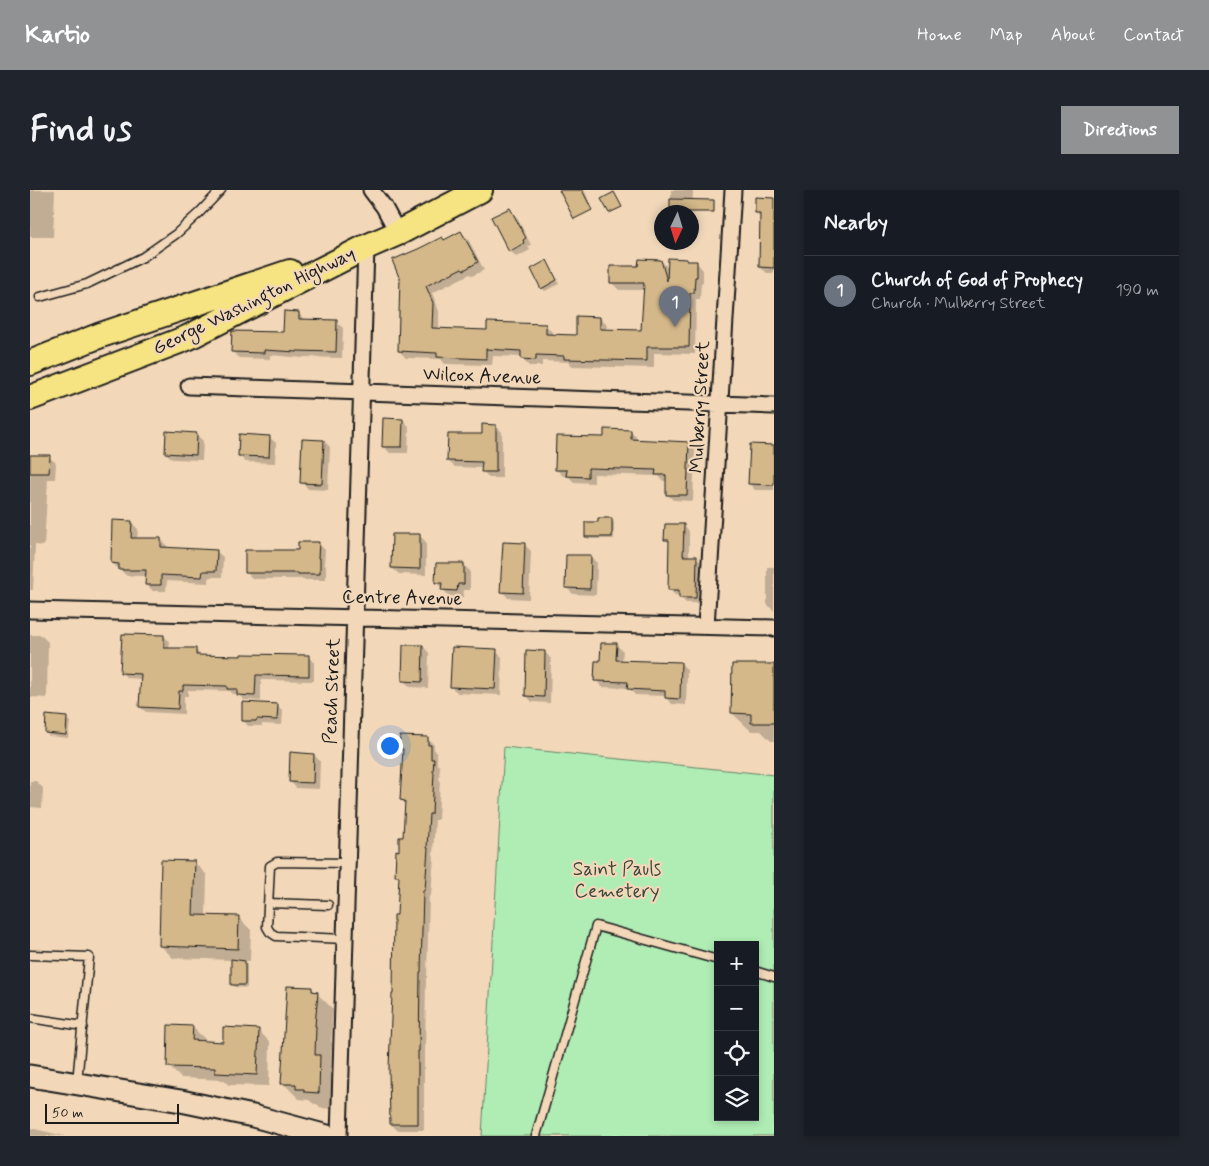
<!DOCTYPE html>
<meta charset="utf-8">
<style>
:root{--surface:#171b24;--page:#20242c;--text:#f1f3f6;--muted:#9ea1a6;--line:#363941;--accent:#919294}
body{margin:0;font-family:Mynerve,sans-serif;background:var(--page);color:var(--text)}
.controls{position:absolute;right:15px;bottom:15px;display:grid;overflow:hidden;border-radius:0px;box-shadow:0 2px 8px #0003}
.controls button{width:45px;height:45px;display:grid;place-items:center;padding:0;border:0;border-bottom:1px solid var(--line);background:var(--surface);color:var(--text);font:25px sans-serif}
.compass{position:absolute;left:624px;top:15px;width:45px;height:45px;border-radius:50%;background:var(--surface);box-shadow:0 2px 8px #0003;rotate:184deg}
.scale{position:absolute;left:15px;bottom:12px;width:134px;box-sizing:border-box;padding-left:5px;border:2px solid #1c1c1c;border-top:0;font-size:14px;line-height:18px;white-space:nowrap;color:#1c1c1c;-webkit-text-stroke:4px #f2d8b9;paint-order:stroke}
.you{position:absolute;left:359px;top:555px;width:18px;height:18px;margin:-12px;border:4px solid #fff;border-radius:50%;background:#1a73e8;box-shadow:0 0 0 8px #1a73e833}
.badge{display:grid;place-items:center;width:32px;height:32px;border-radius:50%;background:var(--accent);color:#fff;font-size:16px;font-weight:700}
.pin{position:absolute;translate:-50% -41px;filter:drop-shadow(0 1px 2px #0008)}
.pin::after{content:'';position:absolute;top:26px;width:18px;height:15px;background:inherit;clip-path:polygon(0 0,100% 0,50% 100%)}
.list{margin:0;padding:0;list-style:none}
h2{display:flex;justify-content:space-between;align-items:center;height:65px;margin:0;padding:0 20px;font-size:21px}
h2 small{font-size:16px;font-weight:400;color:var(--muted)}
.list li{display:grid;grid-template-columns:32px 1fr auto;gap:15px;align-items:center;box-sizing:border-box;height:70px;padding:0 20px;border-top:1px solid var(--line)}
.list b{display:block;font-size:19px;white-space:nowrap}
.list p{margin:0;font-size:16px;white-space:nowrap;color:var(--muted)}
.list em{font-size:16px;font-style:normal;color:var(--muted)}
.icon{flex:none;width:28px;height:28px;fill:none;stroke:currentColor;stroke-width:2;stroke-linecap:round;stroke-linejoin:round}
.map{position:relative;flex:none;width:744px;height:946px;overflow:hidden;border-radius:0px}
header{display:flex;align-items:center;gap:30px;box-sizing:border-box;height:70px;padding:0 25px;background:var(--accent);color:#fff}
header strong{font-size:24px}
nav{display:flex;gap:28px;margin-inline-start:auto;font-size:18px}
.intro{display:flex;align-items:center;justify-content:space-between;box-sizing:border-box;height:120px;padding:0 30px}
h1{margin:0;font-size:35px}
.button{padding:12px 22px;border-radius:0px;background:var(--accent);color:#fff;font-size:18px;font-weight:700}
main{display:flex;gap:30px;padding:0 30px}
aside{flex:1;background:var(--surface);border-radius:0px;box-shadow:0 2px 8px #0003}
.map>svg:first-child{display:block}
.green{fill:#afedb4;stroke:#668468;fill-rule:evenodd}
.shadow{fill:#0003}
.building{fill:#d4b88a;stroke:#1c1c1c}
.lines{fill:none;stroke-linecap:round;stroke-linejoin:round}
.service-casing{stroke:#1c1c1c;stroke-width:11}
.minor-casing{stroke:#1c1c1c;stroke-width:19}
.secondary-casing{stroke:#1c1c1c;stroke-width:25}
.primary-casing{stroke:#1c1c1c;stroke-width:28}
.service{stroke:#f2d8b9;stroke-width:8}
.minor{stroke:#f2d8b9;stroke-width:15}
.secondary{stroke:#f2d8b9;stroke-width:21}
.primary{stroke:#f6e381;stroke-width:24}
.labels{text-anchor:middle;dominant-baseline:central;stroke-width:4.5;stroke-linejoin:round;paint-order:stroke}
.street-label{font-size:19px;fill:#1c1c1c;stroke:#f2d8b9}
.park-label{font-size:19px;fill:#39463a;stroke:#f2d8b9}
</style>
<header>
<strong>Kartio</strong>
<nav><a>Home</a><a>Map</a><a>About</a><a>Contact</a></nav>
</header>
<div class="intro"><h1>Find us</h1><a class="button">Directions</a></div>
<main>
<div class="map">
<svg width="744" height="946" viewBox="0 0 744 946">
<rect width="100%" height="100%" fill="#f2d8b9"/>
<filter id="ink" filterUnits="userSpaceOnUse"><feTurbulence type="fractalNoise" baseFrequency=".02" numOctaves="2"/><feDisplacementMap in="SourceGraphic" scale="10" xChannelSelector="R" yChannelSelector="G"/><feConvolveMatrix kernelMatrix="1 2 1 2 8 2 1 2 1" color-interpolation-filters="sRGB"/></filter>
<g filter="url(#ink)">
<!-- green -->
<path class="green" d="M474 557 744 585V946H452ZM688 755H725V927H688Z"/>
<!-- shadow -->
<path class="shadow" d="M0 0H25L23 47H0Z
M530 0H554L561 14 545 22Z
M641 0H672H663L662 28V22H641Z
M744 9V83H737L730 77 731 28 726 22Z
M479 19 486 26 501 55 498 57 500 60 487 67 480 61Z
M431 42 438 49 454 80 442 86 440 84 402 103 409 121V140L458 141 515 135 522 142V145L547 146 570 128 577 135 576 140 612 141 614 100H589L582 93 609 77 631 71 638 78 656 70 659 72 667 73 673 80V93H671L670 109H666L665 164 624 163V178L542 176 539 172 512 171V176H499L492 169V167L463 166 462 175 415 174 411 169 376 168 369 161 414 51Z
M519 75 529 94 515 101 512 98Z
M268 123 275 130 306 132 313 138 312 168 273 167V168L240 165V169L209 168 203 162 254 143Z
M373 230 379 236 378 263H360L353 256Z
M466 236 472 242V288H459L453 281V278L425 277 418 271Z
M601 241 607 248V251L658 253 665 259 663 311 643 310 637 304V291H633L629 286 564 284V293L544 292 538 286H533L526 279 575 248Z
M166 244 173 251 172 270 142 269 136 263Z
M239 247 246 253 245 273 215 272 209 265Z
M294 251 300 257 298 300 278 299 272 292Z
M744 256V300H725L719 293Z
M0 266 19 267 26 273 25 289H18L14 356 5 355 3 400H0Z
M581 329 584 332V349H559L556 346 569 333Z
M101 332 108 339 107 349H131L137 356V359L186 361 193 367 192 387H179L178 393 137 391 136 401H123L117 395V386H97L82 373Z
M654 335 659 341V368H666L672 373 671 413H656L650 407V406L645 405 640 400 641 354 635 349Z
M390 346 396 352V385L369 384 362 378Z
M288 353 295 360 294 374 296 376V390H275L274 389H223L216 382Z
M494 354 501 361 499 409 478 408 472 401Z
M560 366 567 373 566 405 543 404 537 398Z
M433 374 440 381V400H434L433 407 419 406 406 392Z
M737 377H744V421L737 414Z
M0 445H11L18 452 17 508 0 507Z
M134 446 140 452 139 459 166 460 171 466 278 467 284 472V491L231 490V511L214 510 208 504H203L200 501 158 500V506H154V524L116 522 110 517 112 489 97 488 92 483Z
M586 455 593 461 592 471 651 473 657 480 656 515 642 514 636 508V506L605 505 599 498 572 497 566 490 571 472Z
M393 456 399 463 398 498 380 497 374 491Z
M466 461 472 467 471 505 428 503 421 497Z
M515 462 521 469 520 513 502 512 496 505Z
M744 476V551H741L731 541H721L702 523Z
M247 515 253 521 252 535 232 534V536H218L213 530Z
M37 529 40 532 38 548 19 546 16 543Z
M397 548 404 555V559L407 563V574L410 577 409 589 410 590 408 630H405L403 665 404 666 401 706H399L397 788H396L395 867H394V940H367L361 934 370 689 366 685 370 662 374 648 376 614 372 610 374 562 371 559Z
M284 565 290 571 289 599 266 598 260 591Z
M0 591H6L13 598 12 618 0 617Z
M164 672 177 685 176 726 208 727 221 740 220 771H213L217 775V798L205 797 202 794V770L143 768 130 755Z
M281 798 303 819 301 852 302 853 301 878 306 882 304 919 291 918 287 914H284L279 910 269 909 253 893Z
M162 837 175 849 174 852 194 853 228 840 240 852 239 896 199 895 193 890 151 888 138 876Z
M0 938 35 946H0Z"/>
<!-- building -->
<path class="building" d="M529 0H552L562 20 544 29Z
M584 2 592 17 579 23 571 9Z
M725 7 744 8V78L729 77 730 23H725Z
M640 9 684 10V22H640Z
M480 18 496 48 493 50 494 53 479 62 461 27Z
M431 41 448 72 434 80 432 78 396 96 403 113 402 138 457 140V132L516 134V144L546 145V126L570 127V139L611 140 614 93H580V76H608L609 69 631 70 637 91 638 68 657 69V71H667V87H665L664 103H660L659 157H617V171L534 169V166L506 165V170L491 169V161L456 159V169L407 167V163L368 161 370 87H369L362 70 388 59 412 47 414 50Z
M517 70 527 90 511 99 501 79Z
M254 121 269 122V129L307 130 306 162 267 161V162L234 160V163L201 162 202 141 253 142Z
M353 228 373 229 372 257H352Z
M452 234 466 235V282H451L452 272 417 271 418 244H452Z
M574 239 601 240V249L659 252 657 305H636V285H625L626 280 558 278V287L536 286 537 280H525L526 246 574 247Z
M136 241 167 243 166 265 135 263Z
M209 244 240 246 239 267 208 266Z
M272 249 294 250 292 294 270 293Z
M720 254 744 255V295L718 294Z
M0 265H20L19 283H0Z
M568 328H582V347H555V332H568Z
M82 330 102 331 101 348H131V357L187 360 186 381H173L172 387 131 385V395H115L116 380H89V374L81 373Z
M635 334H654L653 366H667L666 408H649V400H638L639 350H634Z
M362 344H390V379L361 378Z
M268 352H289L288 368H290V384H268V383H215V360H268Z
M473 352 495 353 493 403 470 402Z
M536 365H561L560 399 535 398Z
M406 373H434V394H428L427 401 411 400 412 393H405Z
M92 444 134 445V458H166V465L211 466V464L279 465V486L226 485 225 506 207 505V499H197V496L153 495V501H149L148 519 109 517 111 484 90 483Z
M571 453H587L586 470 651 472 650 509 635 508V501L597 499 598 492 564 491 565 471H570Z
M373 455H393L392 492 372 491Z
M422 457 467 459 465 499 420 497Z
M496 460 515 461 514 507 495 506Z
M702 474H744V533H721V524L701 523Z
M212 512 248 514 247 530 227 529 226 531H212Z
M16 525 37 527 36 545 15 543Z
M370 546 398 547V555H401V569H404L403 582H404L402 624H399L397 658H398L395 700H393L391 782H390L389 861H388V934H360L359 878 362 804H363L364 725H367L369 686H365L366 660 369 661V647H373L375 611 370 610 373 559H369Z
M260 562 284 564 283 593 259 592Z
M131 670 165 671 163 725 209 726 208 759 129 756Z
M201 769 215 771V795H201Z
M257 796 282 797V801L288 802 285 836H286L285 865H290L289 903 274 902V899H266V894H251Z
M138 835 163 836 162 850 193 852V837L229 839 227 885 185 883V878L137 877Z"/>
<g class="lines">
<!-- service casing -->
<g class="service-casing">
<path id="service" d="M10 107 57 94 113 67 146 44 169 23 191 0
M238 713 298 715
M315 749 246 746 240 742 237 737 240 676 247 672 317 673
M0 765 59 767 47 892
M725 781 744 787
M0 828 53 836
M506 946 566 736 688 770"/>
</g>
<!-- minor casing -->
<g class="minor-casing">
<path id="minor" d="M341 0 354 17 368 43
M159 196 744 216
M0 420 744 438
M676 436 703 0
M309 946 336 57"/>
</g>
<!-- secondary casing -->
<g class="secondary-casing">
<path id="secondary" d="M0 886 151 911 223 926 297 946"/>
</g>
<!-- primary casing -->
<g class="primary-casing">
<path id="primary" d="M0 173 71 145 260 82
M0 208 157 148 336 57 368 43 450 0"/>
</g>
<!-- service -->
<use href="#service" class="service"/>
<!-- minor -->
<use href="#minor" class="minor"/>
<!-- secondary -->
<use href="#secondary" class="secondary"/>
<!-- primary -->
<use href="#primary" class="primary"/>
</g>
</g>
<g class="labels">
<!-- street labels -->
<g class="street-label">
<text transform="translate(224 111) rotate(-26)">George Washington Highway</text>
<text transform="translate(452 186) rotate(2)">Wilcox Avenue</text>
<text transform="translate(670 217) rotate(-87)">Mulberry Street</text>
<text transform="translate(372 408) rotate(1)">Centre Avenue</text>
<text transform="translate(302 501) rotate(-88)">Peach Street</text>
</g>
<!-- park labels -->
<g class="park-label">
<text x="587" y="679">Saint Pauls<tspan x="587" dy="22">Cemetery</tspan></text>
</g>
</g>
</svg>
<div class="controls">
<button>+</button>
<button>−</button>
<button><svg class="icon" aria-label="locate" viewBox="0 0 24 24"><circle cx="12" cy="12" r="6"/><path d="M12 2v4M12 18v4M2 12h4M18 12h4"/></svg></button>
<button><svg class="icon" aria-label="layers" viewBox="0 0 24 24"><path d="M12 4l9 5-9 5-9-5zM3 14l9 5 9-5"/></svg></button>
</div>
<svg class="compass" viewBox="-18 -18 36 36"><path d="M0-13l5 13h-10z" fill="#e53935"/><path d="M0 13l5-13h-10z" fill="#9ea1a6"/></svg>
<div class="scale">50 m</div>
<div class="you"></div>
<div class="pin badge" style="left:645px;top:137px;background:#6b7280">1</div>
</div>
<aside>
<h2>Nearby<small></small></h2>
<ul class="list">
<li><span class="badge" style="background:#6b7280">1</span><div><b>Church of God of Prophecy</b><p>Church · Mulberry Street</p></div><em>190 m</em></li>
</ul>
</aside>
</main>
